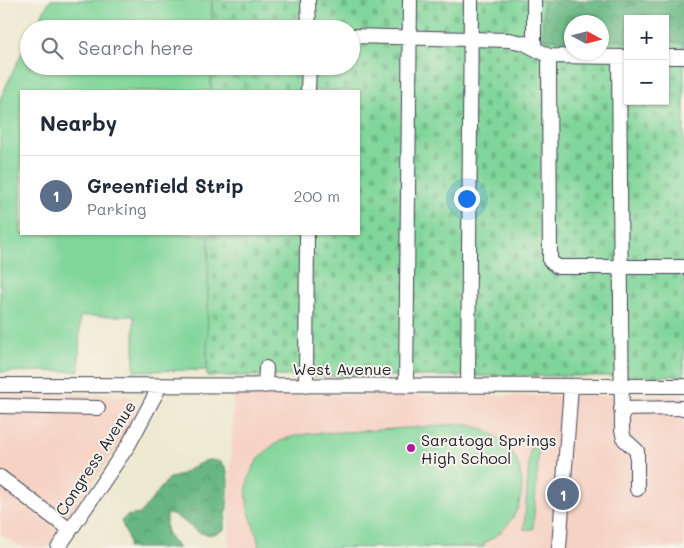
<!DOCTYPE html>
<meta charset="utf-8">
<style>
:root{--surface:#fff;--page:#f2f2f3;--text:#1f2937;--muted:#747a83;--line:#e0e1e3;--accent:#b5179e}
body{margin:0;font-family:Mali,sans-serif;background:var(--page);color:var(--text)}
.controls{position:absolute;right:15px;top:15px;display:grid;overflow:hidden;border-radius:0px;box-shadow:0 1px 4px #0004}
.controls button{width:45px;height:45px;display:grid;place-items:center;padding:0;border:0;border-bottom:1px solid var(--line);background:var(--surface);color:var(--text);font:25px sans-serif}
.compass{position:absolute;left:564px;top:15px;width:45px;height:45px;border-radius:50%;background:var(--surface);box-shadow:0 1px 4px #0004;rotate:97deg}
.you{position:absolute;left:466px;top:198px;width:18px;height:18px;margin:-12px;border:4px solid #fff;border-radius:50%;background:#1a73e8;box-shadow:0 0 0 8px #1a73e833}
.badge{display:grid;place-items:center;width:32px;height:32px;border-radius:50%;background:var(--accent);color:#fff;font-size:16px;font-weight:700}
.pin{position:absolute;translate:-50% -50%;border:2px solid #fff;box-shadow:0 1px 5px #0006}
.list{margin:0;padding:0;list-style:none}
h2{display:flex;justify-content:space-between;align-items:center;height:65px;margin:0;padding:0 20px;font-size:21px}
h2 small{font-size:16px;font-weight:400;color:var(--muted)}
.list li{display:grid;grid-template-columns:32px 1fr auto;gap:15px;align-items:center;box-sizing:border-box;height:80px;padding:0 20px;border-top:1px solid var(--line)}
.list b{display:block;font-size:19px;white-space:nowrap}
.list p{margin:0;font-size:16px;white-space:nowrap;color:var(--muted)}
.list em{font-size:16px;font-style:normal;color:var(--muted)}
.icon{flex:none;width:28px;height:28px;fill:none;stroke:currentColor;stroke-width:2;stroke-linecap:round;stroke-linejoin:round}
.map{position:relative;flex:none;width:684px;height:548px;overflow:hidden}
.search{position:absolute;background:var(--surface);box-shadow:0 1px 4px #0004;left:20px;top:20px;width:340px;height:55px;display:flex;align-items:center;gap:12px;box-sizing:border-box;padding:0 18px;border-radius:28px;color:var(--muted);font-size:19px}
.panel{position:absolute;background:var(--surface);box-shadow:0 1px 4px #0004;left:20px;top:90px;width:340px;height:145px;border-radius:0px}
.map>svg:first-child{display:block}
.built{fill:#f6d2c4}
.green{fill:#80d69a;stroke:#517c6a}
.forest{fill:url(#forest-crowns);stroke:#456c5e}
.cemetery{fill:url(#cemetery-stones);stroke:#517c6a}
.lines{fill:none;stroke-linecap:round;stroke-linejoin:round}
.minor-casing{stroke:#414052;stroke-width:16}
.minor{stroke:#fff;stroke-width:14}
.poi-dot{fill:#b5179e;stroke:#f7f3e8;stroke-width:2}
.labels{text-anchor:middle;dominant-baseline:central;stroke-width:4;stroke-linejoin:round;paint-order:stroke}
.street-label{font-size:16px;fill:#22223b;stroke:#f7f3e8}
.poi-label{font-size:16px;fill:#22223b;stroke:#f7f3e8;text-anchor:start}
</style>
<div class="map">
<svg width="684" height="548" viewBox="0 0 684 548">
<defs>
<pattern id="forest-crowns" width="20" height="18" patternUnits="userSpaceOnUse" patternTransform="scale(1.25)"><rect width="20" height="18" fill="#68b782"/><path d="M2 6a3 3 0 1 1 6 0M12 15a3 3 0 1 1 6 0" fill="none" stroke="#55946c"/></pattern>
<pattern id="cemetery-stones" width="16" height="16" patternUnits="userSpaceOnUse" patternTransform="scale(1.25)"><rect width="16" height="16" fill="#80d69a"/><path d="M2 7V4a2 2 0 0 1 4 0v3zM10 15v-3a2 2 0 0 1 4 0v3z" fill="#6eb786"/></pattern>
</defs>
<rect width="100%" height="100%" fill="#f7f3e8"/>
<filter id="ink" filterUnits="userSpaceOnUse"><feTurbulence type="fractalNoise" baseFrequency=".02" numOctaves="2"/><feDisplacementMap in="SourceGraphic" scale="10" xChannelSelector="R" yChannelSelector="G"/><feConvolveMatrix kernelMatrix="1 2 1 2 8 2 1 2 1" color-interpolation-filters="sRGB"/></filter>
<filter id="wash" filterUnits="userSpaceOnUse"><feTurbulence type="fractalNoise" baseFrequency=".0096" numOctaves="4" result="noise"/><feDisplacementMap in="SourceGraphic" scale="20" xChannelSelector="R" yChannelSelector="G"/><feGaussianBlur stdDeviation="1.12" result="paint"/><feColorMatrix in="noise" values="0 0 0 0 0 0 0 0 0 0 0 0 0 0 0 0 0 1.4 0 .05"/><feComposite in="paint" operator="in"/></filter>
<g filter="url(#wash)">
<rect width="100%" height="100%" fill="#eee9d1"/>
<!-- built -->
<path class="built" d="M0 392 125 395 131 397 136 407 127 433 48 548H21L0 533Z
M233 395 684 396V548H229Z"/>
<!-- green -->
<path class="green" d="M50 0H212V29H34Z
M29 38V66H211V91H21V234H209L207 370 134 371V316H80L79 371 0 372V99Z
M458 424C528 427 546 512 484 543V547L259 548C257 526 243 509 247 486 250 465 265 448 283 440 301 432 324 433 344 432 382 430 420 427 458 424Z
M530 448H539L533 529H524Z"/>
<!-- forest -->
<path class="forest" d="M535 0H684V55L665 53V19H628V51L602 52V22H572V52L541 53Z
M208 460C213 460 220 461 223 464 233 472 226 518 224 530 196 545 189 517 168 514 162 529 169 538 179 548H128L129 541 121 521 127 516 140 514 169 478C180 478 194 464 208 460Z"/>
<!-- cemetery -->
<path class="cemetery" d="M212 0H543V39L571 40 572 52H602V41H628V101H665V42L684 43V376H207L209 234H359V91H211V66H351V29H212Z"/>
</g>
<g filter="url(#ink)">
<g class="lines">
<!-- minor casing -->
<g class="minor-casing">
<path id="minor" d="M308 0 309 29
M351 36 509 40 524 43 549 56 627 57
M534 48V0
M549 56 550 261 558 267H684
M619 57 622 430 624 439 637 451V489
M665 57H684
M308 91 309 66
M0 385 684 386
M265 386 266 368
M306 386 307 234
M406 386 410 0
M468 386 471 0
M0 406 98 408
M621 409 684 408
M0 477 70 530
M58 548 129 444 160 386
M559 548 571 386"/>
</g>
<!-- minor -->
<use href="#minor" class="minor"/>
</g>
</g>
<!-- markers -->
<circle class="poi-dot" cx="411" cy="448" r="5"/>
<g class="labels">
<!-- street labels -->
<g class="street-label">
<text x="342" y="368">West Avenue</text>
<text transform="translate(95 458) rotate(-57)">Congress Avenue</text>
</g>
<!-- poi labels -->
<g class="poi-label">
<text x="421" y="439">Saratoga Springs<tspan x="421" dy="18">High School</tspan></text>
</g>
</g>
</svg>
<div class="controls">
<button>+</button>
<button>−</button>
</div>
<svg class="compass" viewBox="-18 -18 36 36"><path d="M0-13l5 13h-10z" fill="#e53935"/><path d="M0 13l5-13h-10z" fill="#747a83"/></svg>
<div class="you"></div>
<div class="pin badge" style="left:563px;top:494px;background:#5c6f8a">1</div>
<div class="search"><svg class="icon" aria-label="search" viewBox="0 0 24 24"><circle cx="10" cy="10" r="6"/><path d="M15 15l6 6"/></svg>Search here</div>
<section class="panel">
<h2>Nearby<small></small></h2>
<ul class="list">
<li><span class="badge" style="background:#5c6f8a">1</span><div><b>Greenfield Strip</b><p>Parking</p></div><em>200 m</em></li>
</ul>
</section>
</div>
